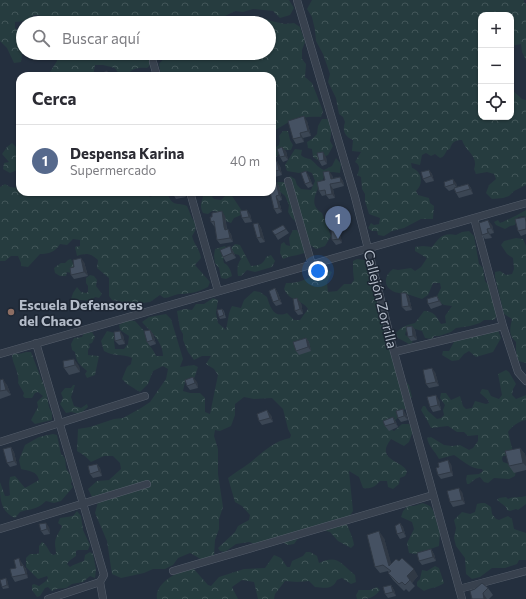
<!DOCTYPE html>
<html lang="es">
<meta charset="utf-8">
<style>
:root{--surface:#fff;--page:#f7f7f7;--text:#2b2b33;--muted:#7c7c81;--line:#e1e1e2;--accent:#56698c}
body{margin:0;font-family:Commissioner,sans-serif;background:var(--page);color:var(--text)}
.controls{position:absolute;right:12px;top:12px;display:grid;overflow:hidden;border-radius:8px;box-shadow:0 1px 3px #0004}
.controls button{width:36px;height:36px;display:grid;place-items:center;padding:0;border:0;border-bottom:1px solid var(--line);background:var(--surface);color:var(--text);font:20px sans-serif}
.you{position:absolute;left:318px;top:271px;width:14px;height:14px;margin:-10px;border:3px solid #fff;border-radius:50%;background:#1a73e8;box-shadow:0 0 0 6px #1a73e833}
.badge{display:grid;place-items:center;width:26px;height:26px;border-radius:50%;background:var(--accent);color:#fff;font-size:13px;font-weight:700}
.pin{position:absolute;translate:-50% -33px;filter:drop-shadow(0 1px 2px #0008)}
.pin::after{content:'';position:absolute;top:21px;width:14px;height:12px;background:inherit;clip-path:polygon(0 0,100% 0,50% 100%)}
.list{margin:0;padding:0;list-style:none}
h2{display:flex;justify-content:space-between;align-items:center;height:52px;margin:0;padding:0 16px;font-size:17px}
h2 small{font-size:13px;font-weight:400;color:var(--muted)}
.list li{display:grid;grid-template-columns:26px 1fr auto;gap:12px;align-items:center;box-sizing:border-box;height:72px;padding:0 16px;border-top:1px solid var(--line)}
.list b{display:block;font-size:15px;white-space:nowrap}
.list p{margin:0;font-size:13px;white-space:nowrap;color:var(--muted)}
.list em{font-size:13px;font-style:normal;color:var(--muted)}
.icon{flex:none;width:22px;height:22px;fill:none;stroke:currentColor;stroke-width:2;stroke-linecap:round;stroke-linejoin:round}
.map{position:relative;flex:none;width:526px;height:599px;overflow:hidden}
.search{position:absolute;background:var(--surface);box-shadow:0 1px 3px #0004;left:16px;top:16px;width:260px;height:44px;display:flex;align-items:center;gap:10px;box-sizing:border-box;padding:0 14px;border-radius:22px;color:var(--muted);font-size:15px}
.panel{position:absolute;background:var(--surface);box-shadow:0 1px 3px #0004;left:16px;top:72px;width:260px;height:124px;border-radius:12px}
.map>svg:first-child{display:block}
.forest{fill:url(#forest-crowns)}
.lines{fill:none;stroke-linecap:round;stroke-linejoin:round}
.minor-casing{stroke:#565f6c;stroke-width:8}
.minor{stroke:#38414e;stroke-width:7}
.wall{fill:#3b4654}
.shaded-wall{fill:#303945}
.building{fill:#455162;stroke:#303945}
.education-dot{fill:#8d6e63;stroke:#1d2633;stroke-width:1.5}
.labels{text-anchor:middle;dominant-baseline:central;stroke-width:3;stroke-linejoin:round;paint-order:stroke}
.street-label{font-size:14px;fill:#b4bcc9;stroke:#1d2633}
.poi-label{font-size:14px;font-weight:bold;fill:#b4bcc9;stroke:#1d2633;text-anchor:start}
</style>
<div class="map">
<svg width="526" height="599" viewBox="0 0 526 599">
<defs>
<pattern id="forest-crowns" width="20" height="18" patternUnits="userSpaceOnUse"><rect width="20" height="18" fill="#263c3f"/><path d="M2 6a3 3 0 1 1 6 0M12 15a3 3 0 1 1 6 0" fill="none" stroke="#435659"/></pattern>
</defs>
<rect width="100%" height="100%" fill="#242f3e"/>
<!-- forest -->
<path class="forest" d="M0 0H289L294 8 290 15 280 18 273 11 253 9 243 12 235 11 211 23H43L39 15H34L27 21 15 22V28L23 35V48L21 62 14 63 7 48 0 41Z
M312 0H524V2L526 4V60L522 52 521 44 511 46V15H481V117H511V89L522 99 526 100V185L514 191 509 196 503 198 492 199 486 193 489 185 496 179 494 174 487 172 476 174 474 169C479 156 465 151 462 140 455 140 452 142 450 149L447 150C445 154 444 157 440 158L435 154 431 156 426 153 422 155 420 165 411 163 412 168C422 171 424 184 416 191L418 195 429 198 430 203 434 206 433 219H421L404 228 392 231 384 236 378 235 377 231H372L368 228 371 223 374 225 379 224 380 218 369 214 365 201V194L362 189 361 177 357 175C360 169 360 165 355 162L361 152 352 151 353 140C345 137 342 131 345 122L343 117 339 114 336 98 328 82 330 74 323 54 316 41 315 30 312 17 307 9Z
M266 19 271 21 285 24 294 23 300 27 305 42 302 50V59L306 64 305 77 312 83 323 111 321 117C311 116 298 118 289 122 283 125 278 129 272 131V76H161L159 64 169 53H269V23H249L256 20Z
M51 53H163L147 68C138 67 131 69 126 76L119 74 115 68 103 65H95L93 76C80 76 61 80 50 72L57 61 56 55Z
M322 119H328C331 127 332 133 330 141L333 146 328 155 317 160 313 157 312 149 308 148 307 142 312 139 317 134 318 126Z
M283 131H288L290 140 293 145 291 150H281L278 155 272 161V147H276L279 145 280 140 279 136Z
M12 143 20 151V169L10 173 3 169 4 163 9 162 2 154 7 147Z
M295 149 302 150 301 155C304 158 306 158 310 159 315 162 318 168 324 170L332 166 336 158 341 164 340 173 333 172 323 173 324 177C319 188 306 204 322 213L331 236 325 246 316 249 309 244 296 222 291 217 288 212 289 205 285 196 278 190 277 182H284L288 189 286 181 290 176 295 179 297 185 301 189 311 190 315 181 312 173 307 171 299 173 287 171 285 165Z
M5 184 10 187 18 188 20 187V192H144L150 197 162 192 168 195C173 207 177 202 187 206L192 218 196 224 195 231 192 236C194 244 200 250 201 258L195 265 210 282 208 287C198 292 190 294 179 294 176 294 169 298 164 298L160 295 150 302 124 306V302L112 300 109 296V278L97 268 98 260C90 253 86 253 77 256L75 247 80 246V240L73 239 67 245 60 244C55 252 49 254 40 254L28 267 21 266V263L18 256H11L5 261H0V187Z
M203 192H215L212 197 214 199 221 200 226 195 230 193 242 211 241 215 234 218 231 223 223 220 215 211H212L208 214 203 213C198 203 204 201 203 192Z
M526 210V217L524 216 518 217 515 225 510 226 505 229 496 225 494 222 498 220 500 223C504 222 523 212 526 210Z
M293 230H297L308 251C300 256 291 255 283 259L280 253 281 244 284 242 286 245 290 246 289 238Z
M469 231 474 236 479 264 483 268 485 281 494 292 500 312 494 320H484L480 323 470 326 456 328 451 332 439 336H434L432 339 425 338 422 331C415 329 413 327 406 331L405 335 413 339 412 343 409 344 398 338 396 333C402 326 407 325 415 323L424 311C434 311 436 316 441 324L446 323 445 316 452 306 444 305 435 300 441 288 440 283H433L428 295 422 299C418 298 414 296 410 295 404 293 396 294 391 290 382 284 386 274 393 269L398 270 411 268 415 271 421 267 427 258 415 251V247L423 246 432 247C439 238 443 232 456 235L462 232Z
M516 238 523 239 526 246V363L518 361 516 351V342C508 334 510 329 512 319L504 314 495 277V272L500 271 506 275 512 274 514 269 513 258 507 254 501 245 504 241Z
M235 244 240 245 251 266C258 266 264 264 266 257L271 255 275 261 272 267 255 272 247 270 241 276H238C237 270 237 264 241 259L239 255 231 253 230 249Z
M225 246 227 249V256L223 259 224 263C229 265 231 271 232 276L226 279 221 278 219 268 215 263 214 256 215 249Z
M71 259 75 268 71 273 67 272 66 276H60L55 273 54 268 61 263H65L68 260Z
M357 259 365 260 369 264 374 283 375 294 378 302 379 312 381 320 388 339 397 347 399 377 409 385 412 397 406 408 389 428 394 431 402 424H409L413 431 409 442 404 446 391 439C374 461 404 460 407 472L405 476 400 478 399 484 393 489 388 487 387 481H380C375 487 371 489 363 488L359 477 349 471 353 511 346 522C349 530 353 537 354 545L351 548 338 541 330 532 315 528 302 533 294 544 288 545 278 540 264 547 249 542 236 544 225 552 220 551 218 548 235 532 238 526 249 520 250 515 242 506 235 502 228 478C233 474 238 471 244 467 260 456 270 442 290 438L291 435 288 429 283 409 272 398 254 399 244 397 235 404V415L231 426 220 431 215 430 214 436 218 449V474L223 507 219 519V529L215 540 214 556 205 564 199 558 190 553 178 558 173 565 165 569H153L144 573 121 578 112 574 107 541 95 513 98 502 93 499 88 489 97 481 109 480 121 469 120 463 113 456H104L91 462 85 456 77 451 78 429 90 427 114 419 123 418 141 408 150 402 166 379 168 369 163 366 153 371 148 384 140 392 127 384 122 379 127 367 131 364 132 358C122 353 114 357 104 351L101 341 107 331 115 333 114 341 115 349H124L128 344 129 336 120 330 119 325 128 320 135 321 146 333C146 347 152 345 156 356H163C163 342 151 332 142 322L149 317 166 314 171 319 183 359 180 367 194 365 198 367 194 379 185 382 183 391 190 393H200L205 398V412L210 414 218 375 214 369 206 364 211 356H202L194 360 188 352 183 340V334L180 329 177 311 185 309 192 310 196 304H204L213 298 218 300 216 313 218 323 226 330C228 322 228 313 232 306L241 308 244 300 254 291 260 292 267 297C270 307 274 319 287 313L294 320H300L308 309C302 299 291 303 284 289L286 283C300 284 312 277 324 269L332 272 327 283 328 292 337 291 344 284H351L354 280 353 271V261Z
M90 275 94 276 97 280 96 286 102 294 99 298 95 297 91 301 80 300 75 302 71 299 73 293 77 287 81 292 86 293 88 292V286L86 283V278Z
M486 330H498L501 338 493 352 476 357 469 351 464 354 459 360 452 361 442 355 443 351H449L455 340 476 335 480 336 484 335Z
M92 332 95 337 92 343 89 344 90 347 88 350V355L99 356 95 375 87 378 85 374 87 371C78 363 77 363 75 352L72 350 71 344 74 338 82 337 84 333Z
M26 352H31L46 391 49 407 52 413V420L35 424 31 420 38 407 37 402 43 396 38 392 35 393 32 398H25L23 396 24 393 18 383C20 374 13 365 12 356L14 353 19 354Z
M506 370 509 372 516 384 513 389 512 395 516 399 526 395V420C519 421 512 426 508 432L513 452 511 455 503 456 502 459 503 462 512 465 516 469 515 476 509 479 494 478 488 483 484 482 480 477 475 479 469 484H467L466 479 467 475 479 474 483 471 482 469C471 469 463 461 454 455L439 459C435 451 429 447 427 438L431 437 444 445 452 446 460 445 469 450 473 448 478 441V435L468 436 464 432H457L448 426 431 428 427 420 421 410 423 406H425L428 411 437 419 441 418 444 415 443 410 445 405 440 398 441 393H446L451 400 460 396 463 406 466 409 472 408 475 401 486 404 489 403 488 400 480 393 482 389 488 390 491 396 499 399 502 395 498 374Z
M73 385H75L71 397 74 406 81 408 87 404 88 407 80 414 71 412 66 413 60 404 63 398 61 393 65 388H71Z
M53 434 57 435 61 454C68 459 64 464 67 470 69 473 71 476 72 479L71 484 73 487 61 501 54 503 46 501C35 511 32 508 20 512L15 518C0 511 0 499 0 482L5 496H8L10 495 9 483 10 477 15 476 25 488 39 480C37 471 29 471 21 469L19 460 25 445 39 437Z
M526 496V504L518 510 516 509 510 511 507 510 506 507 497 500 499 498 506 497 508 499C514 496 520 498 526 496Z
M423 503 430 506 433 510 440 533 439 546 416 554 409 553 407 543 414 529 412 522 401 517 403 511 408 506H414Z
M481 503H485L491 507 492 514 496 519 499 520 508 516 512 519 514 529 526 533V560H519L517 564 505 568H492L480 577 472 579 466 574 465 558 456 546 454 538 456 528 454 520 462 512 470 514 475 512 477 504Z
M77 511 81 516 83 530 90 545 88 550H78L76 551V556L69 561 67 564 70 567C74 564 79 563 84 561L85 555 90 552 93 554 96 569 95 578 90 576 83 582 72 584 66 588 56 589 52 591 48 587 45 588 40 596 37 597 32 590V585L34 584 39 586 46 581 48 578 47 576 38 579 26 567V558L30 554H37L39 553V546L42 542C48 545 48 552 53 555L56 554C56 549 55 547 55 543 55 537 60 531 62 526L58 523 60 518 73 516Z
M306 552H310L317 556 319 563C338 554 341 564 355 575L356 582 351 584 342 578 337 580C332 590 325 588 315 587L309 581 297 582 285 581 275 594 274 599H258L254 582 242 580 232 587 238 599H157C154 583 179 571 192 567L208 585 211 586 219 577 244 569 265 568 274 555 281 558 287 567H290L292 561 303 556Z
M435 566 439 568 444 583C438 588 431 587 424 591L417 586V582L420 579 422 570 427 571Z
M377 587 380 590C373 599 368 599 357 599L356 595 359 590H370Z"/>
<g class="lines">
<!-- minor casing -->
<g class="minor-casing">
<path id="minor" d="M297 0 355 197 394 352 462 599
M153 62 157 76
M288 181 312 265
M190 192 218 291
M474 218 503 326 518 372 526 381
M36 343 104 575 100 582 103 599
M394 352 503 326
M0 354 526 203
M0 442 145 396
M0 529 147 484
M173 571 433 495
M459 589 526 571
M48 599 100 582"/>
</g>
<!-- minor -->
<use href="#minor" class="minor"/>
</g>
<!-- wall -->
<path class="wall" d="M307 121 311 136 303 138 304 142 296 144 293 139Z
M286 151 288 160 283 162 280 157Z
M326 157 327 164 322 166 319 161Z
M272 162 280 166 282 175 275 177 272 173Z
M429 170 432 174 434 181 426 183 423 179Z
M332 175 333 178 340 177 343 181 344 186 333 189 335 198 329 199 326 195 322 196 319 191Z
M309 176 313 186 308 188 305 184Z
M276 182 279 186 282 200 279 201 282 212 277 214 274 209Z
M456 183 457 187 468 184 471 188 473 194 459 198 456 193 454 189 449 191 445 187Z
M173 192H185L186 197 176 199 173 194Z
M250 214 252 222 245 223 242 218Z
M225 216 227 229 231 234 233 242 220 244 217 240 215 226H214L211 222Z
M525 217 526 218V234L521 236 518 231Z
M258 223 261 228 265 242 260 243 257 238Z
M283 225 289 233 278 240 275 235Z
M492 225 494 233 490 234 492 238 485 239 482 235Z
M337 229 340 234 342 243 336 245 332 240Z
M230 246 233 251 236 258 226 262 223 257Z
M84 262 88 276 74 279 71 275 74 267Z
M275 288 278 293 282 304 276 306 273 302Z
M406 293 409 297 412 310 406 311 402 307Z
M437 296 440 301 442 305 431 309 428 304Z
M301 303 303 314 298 315 295 311Z
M222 309 224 311 226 318 220 319 219 317Z
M412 326 415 330 417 340 411 341 408 337Z
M150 330 153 334 156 344 150 346 147 342Z
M123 335 125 344 119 345 115 341Z
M306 338 309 342 311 351 299 355 296 351Z
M63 361 79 366 80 372 69 375 64 368Z
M435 372 439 386 429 388 426 384Z
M0 380 7 385 11 395 0 399Z
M197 382 198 388 190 390 187 386Z
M439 400 441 410 433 412 430 407Z
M406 414 408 420 401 422 398 418Z
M271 415 273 422 262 425 259 421Z
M393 417 396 422 398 427 389 431 385 426Z
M11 447 14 452 17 465 10 467 7 463Z
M520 448 525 454 526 460V470L514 473 509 466Z
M97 464 100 468 102 476 93 478 90 474Z
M451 464 453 476 441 479 438 475Z
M462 492 465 504 453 507 450 502Z
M400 523 403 527 406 537 400 539 397 534Z
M49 527 50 534 44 535 41 531Z
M384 538 391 564 418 576 412 583 415 586 409 592 406 589 404 591 393 580 388 573H389L388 571 380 573 375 567Z
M431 549 434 554 436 561 422 565 419 561Z
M22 563 23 565 26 569 28 578 15 582 12 577 16 568Z
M7 580 9 588 3 589 2 587Z
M391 585 394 590 396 596 388 598 385 594Z
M488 588 493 595 489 599H472Z"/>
<!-- shaded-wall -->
<path class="shaded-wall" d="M304 116 307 121 311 136 308 131Z
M300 133 303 138 304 142 301 137Z
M282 147 286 151 288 160 285 156Z
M323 152 326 157 327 164 324 160Z
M277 161 280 166 282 175 279 170Z
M429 170 432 174 434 181 431 176Z
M306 171 309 176 313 186 310 182Z
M329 171 332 175 334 183 331 179Z
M340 177 343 181 344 186 341 182Z
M453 179 456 183 458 189 454 184Z
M276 182 279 186 282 200 279 195Z
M330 184 333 189 335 198 332 194Z
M468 184 471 188 473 194 470 189Z
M182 192H185L186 197Z
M276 196 279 201 282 212 279 208Z
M247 210 250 214 252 222 249 217Z
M222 211 225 216 227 232 225 230 224 227Z
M488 220 492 225 494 233 491 228Z
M258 223 261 228 265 242 261 237Z
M228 229 231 234 233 242 230 238Z
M337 229 340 234 342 243 339 239Z
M487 229 490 234 492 238 488 233Z
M230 246 233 251 236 258 232 253Z
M81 258 84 262 88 276 84 272Z
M275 288 278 293 282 304 279 300Z
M406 293 409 297 412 310 409 306Z
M437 296 440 301 442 305 439 301Z
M297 298 301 303 303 314 300 309Z
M412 326 415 330 417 340 413 336Z
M150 330 153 334 156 344 153 340Z
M120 331 123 335 125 344 122 339Z
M306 338 309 342 311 351 308 347Z
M74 359 79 366 80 372 75 365Z
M432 368 435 372 439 386 436 382Z
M193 377 197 382 198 388 195 383Z
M3 379 7 385 11 395 6 390Z
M436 395 439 400 441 410 438 405Z
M403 409 406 414 408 420 404 416Z
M267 410 271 415 273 422 270 418Z
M393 417 396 422 398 427 395 423Z
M11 447 14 452 17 465 14 461Z
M520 448 525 454 526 460V466L523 463Z
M448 460 451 464 453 476 451 472Z
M97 464 100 468 102 476 99 471Z
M459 488 462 492 465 504 462 500Z
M46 523 49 527 50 534 47 529Z
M400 523 403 527 406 537 403 532Z
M379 531 384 538 394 573 389 566Z
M431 549 434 554 436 561 433 557Z
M19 558 22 563 24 570 21 566Z
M23 565 26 569 28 578 26 574Z
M414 569 418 576 412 583 407 576Z
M6 578 7 580 9 588 7 585Z
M391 585 394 590 396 596 393 592Z
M483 593 487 599H484Z"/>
<!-- building -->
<path class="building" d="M107 71 108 76H95Z
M304 116 308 131 300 133 301 137 293 139 288 121Z
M282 147 285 156 280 157 277 149Z
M323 152 324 160 319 161 317 153Z
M277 161 279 170 272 172V162Z
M429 170 431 176 423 179 421 172Z
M306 171 310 182 305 184 301 173Z
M329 171 331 179 340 177 341 182 330 184 332 194 326 195 325 190 319 191 317 182 325 180 323 172Z
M453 179 454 184 445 187 444 182Z
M276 182 279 195 276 196 279 208 274 209 270 192H272V183Z
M468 184 470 189 456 193 454 188Z
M173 192H182L173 194Z
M247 210 249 217 242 218 240 211Z
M222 211 224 227 225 230 228 229 230 238 217 240 214 221 211 222 210 217H212V213Z
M525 217 526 222V229L518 231 515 219Z
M488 220 491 228 487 229 488 233 482 235 479 223Z
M258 223 261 237 257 238 253 224Z
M283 225 286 229 275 235 272 231Z
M337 229 339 239 332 240 331 230Z
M230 246 232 253 223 257 220 250Z
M81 258 84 272 71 275 70 268 74 267 73 260Z
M275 288 279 300 273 302 269 291Z
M401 293H406L409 306 402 307Z
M437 296 439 301 428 304 427 299Z
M297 298 300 309 295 311 293 299Z
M222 309 224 315 219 317 217 310Z
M412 326 413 336 408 337 406 327Z
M150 330 153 340 147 342 144 331Z
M120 331 122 339 115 341 114 332Z
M306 338 308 347 296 351 293 342Z
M74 359 75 365 64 368 63 361Z
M432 368 436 382 426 384 423 370Z
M193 377 195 383 187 386 185 380Z
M3 379 6 390 0 391V380Z
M436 395 438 405 430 407 427 397Z
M403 409 404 416 398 418 396 411Z
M267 410 270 418 259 421 257 414Z
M393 417 395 423 385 426 383 421Z
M11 447 14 461 7 463 3 449Z
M520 448 523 463 509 466 505 451Z
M448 460 451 472 438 475 436 468 439 467 438 463Z
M97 464 99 471 90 474 88 466Z
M459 488 462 500 450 502 447 491Z
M46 523 47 529 41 531 39 524Z
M400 523 403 532 397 534 395 526Z
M379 531 389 566 396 559 399 561 402 558 414 569 407 576 410 580 405 585 402 582 399 584 388 573 391 571 383 565 375 567 367 535Z
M431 549 433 557 419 561 417 553Z
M19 558 21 566 23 565 26 574 12 577 10 569 16 568 14 560Z
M6 578 7 585 2 587 0 580Z
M482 583 488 588 483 593 484 599H472L470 591 475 589Z
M391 585 393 592 385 594 383 587Z"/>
<!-- markers -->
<circle class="education-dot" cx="11" cy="312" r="4"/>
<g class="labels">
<!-- street labels -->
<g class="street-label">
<text transform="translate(381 299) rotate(76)">Callejón Zorrilla</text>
</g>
<!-- poi labels -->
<g class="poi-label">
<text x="19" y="304">Escuela Defensores<tspan x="19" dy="16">del Chaco</tspan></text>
</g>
</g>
</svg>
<div class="controls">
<button>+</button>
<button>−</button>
<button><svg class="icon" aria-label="locate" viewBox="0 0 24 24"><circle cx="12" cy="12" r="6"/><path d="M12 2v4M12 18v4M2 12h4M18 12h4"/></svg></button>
</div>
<div class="you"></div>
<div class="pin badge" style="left:338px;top:239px">1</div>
<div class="search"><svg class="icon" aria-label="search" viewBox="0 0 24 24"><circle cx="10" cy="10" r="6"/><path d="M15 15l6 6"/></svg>Buscar aquí</div>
<section class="panel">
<h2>Cerca<small></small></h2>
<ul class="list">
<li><span class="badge">1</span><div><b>Despensa Karina</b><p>Supermercado</p></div><em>40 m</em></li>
</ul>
</section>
</div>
